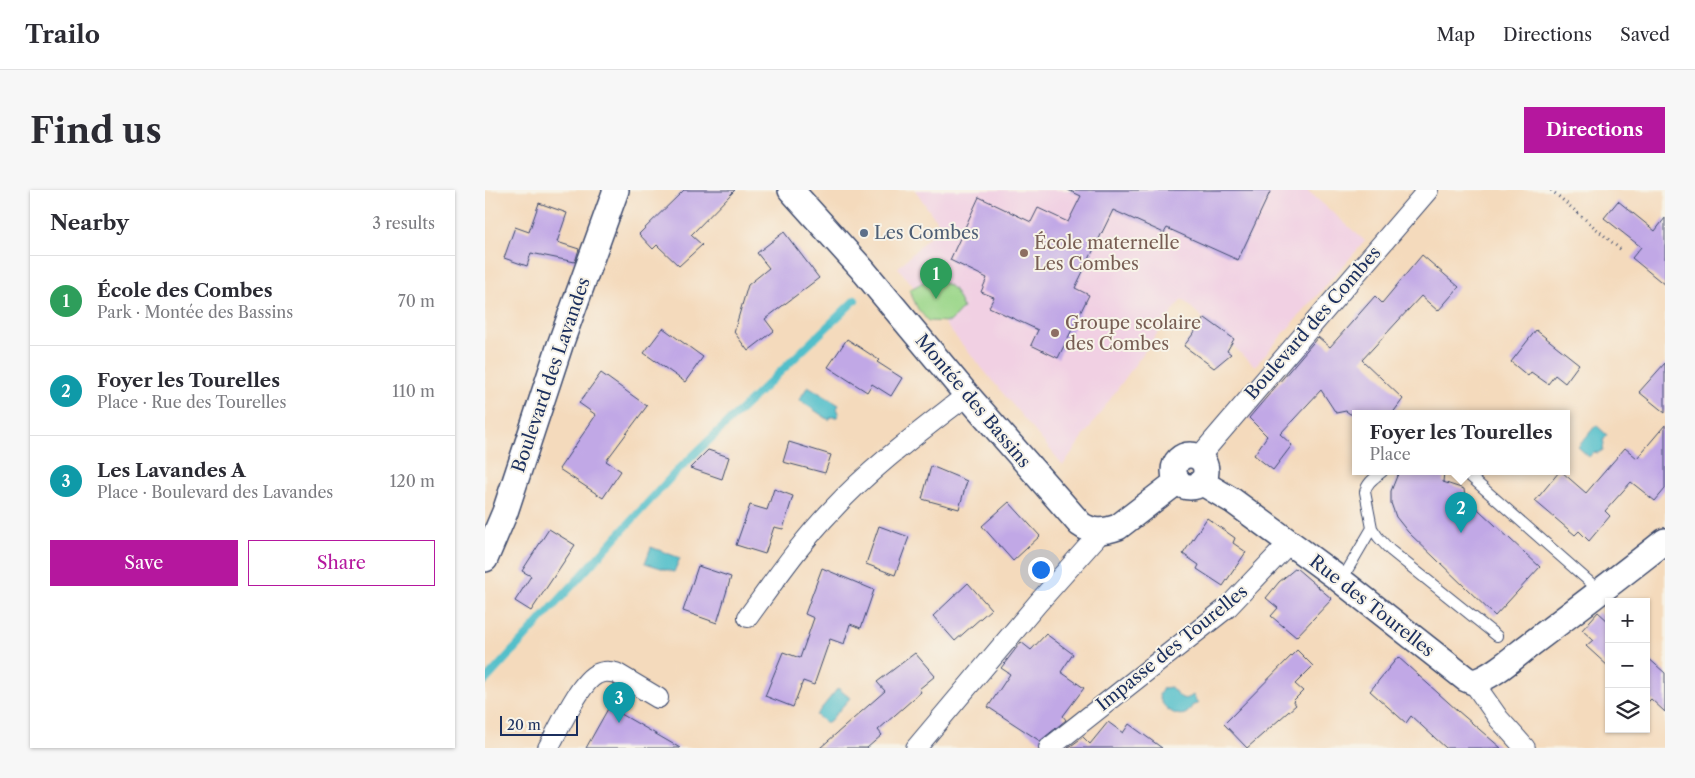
<!DOCTYPE html>
<meta charset="utf-8">
<style>
:root{--surface:#fff;--page:#f7f7f7;--text:#2b2b33;--muted:#7c7c81;--line:#e1e1e2;--accent:#b5179e}
body{margin:0;font-family:"Libre Caslon Text",serif;background:var(--page);color:var(--text)}
.controls{position:absolute;right:15px;bottom:15px;display:grid;overflow:hidden;border-radius:0px;box-shadow:0 1px 4px #0004}
.controls button{width:45px;height:45px;display:grid;place-items:center;padding:0;border:0;border-bottom:1px solid var(--line);background:var(--surface);color:var(--text);font:25px sans-serif}
.scale{position:absolute;left:15px;bottom:12px;width:78px;box-sizing:border-box;padding-left:5px;border:2px solid #1b2f5e;border-top:0;font-size:14px;line-height:18px;white-space:nowrap;color:#1b2f5e;-webkit-text-stroke:4px #f7f3e8;paint-order:stroke}
.you{position:absolute;left:555px;top:379px;width:18px;height:18px;margin:-12px;border:4px solid #fff;border-radius:50%;background:#1a73e8;box-shadow:0 0 0 8px #1a73e833}
.badge{display:grid;place-items:center;width:32px;height:32px;border-radius:50%;background:var(--accent);color:#fff;font-size:16px;font-weight:700}
.pin{position:absolute;translate:-50% -41px;filter:drop-shadow(0 1px 2px #0008)}
.pin::after{content:'';position:absolute;top:26px;width:18px;height:15px;background:inherit;clip-path:polygon(0 0,100% 0,50% 100%)}
.popup{position:absolute;left:867px;top:220px;width:218px;height:65px;box-sizing:border-box;display:grid;place-content:center;border-radius:0px;background:var(--surface);filter:drop-shadow(0 1px 4px #0005);font-size:16px;white-space:nowrap;color:var(--muted)}
.popup b{font-size:19px;color:var(--text)}
.popup::after{content:'';position:absolute;left:50%;top:100%;margin-left:-10px;border:10px solid transparent;border-top-color:var(--surface)}
.list{margin:0;padding:0;list-style:none}
h2{display:flex;justify-content:space-between;align-items:center;height:65px;margin:0;padding:0 20px;font-size:21px}
h2 small{font-size:16px;font-weight:400;color:var(--muted)}
.list li{display:grid;grid-template-columns:32px 1fr auto;gap:15px;align-items:center;box-sizing:border-box;height:90px;padding:0 20px;border-top:1px solid var(--line)}
.list b{display:block;font-size:19px;white-space:nowrap}
.list p{margin:0;font-size:16px;white-space:nowrap;color:var(--muted)}
.list em{font-size:16px;font-style:normal;color:var(--muted)}
.actions{display:flex;gap:10px;padding:15px 20px}
.actions a{flex:1;padding:11px 0;border:1px solid var(--accent);border-radius:0px;text-align:center;font-size:18px;color:var(--accent)}
.actions .main{background:var(--accent);color:#fff}
.icon{flex:none;width:28px;height:28px;fill:none;stroke:currentColor;stroke-width:2;stroke-linecap:round;stroke-linejoin:round}
.map{position:relative;flex:none;width:1180px;height:558px;overflow:hidden;border-radius:0px}
header{display:flex;align-items:center;gap:30px;box-sizing:border-box;height:70px;padding:0 25px;background:var(--surface);border-bottom:1px solid var(--line)}
header strong{font-size:24px}
nav{display:flex;gap:28px;margin-inline-start:auto;font-size:18px}
.intro{display:flex;align-items:center;justify-content:space-between;box-sizing:border-box;height:120px;padding:0 30px}
h1{margin:0;font-size:35px}
.button{padding:12px 22px;border-radius:0px;background:var(--accent);color:#fff;font-size:18px;font-weight:700}
main{display:flex;gap:30px;padding:0 30px}
aside{flex:1;background:var(--surface);border-radius:0px;box-shadow:0 1px 4px #0004}
.map>svg:first-child{display:block}
.built{fill:#f1d0e3}
.green{fill:#9cd78b;stroke:#5c8374}
.water{fill:#52bfca;stroke:#367794}
.lines{fill:none;stroke-linecap:round;stroke-linejoin:round}
.stream{stroke:#52bfca;stroke-width:8}
.building{fill:#c1a8e6}
.service-casing{stroke:#3c496c;stroke-width:12}
.minor-casing{stroke:#3c496c;stroke-width:22}
.tertiary-casing{stroke:#3c496c;stroke-width:28}
.path{stroke:#3c496c;stroke-width:3;stroke-dasharray:1 4;stroke-linecap:butt}
.service{stroke:#fff;stroke-width:10}
.minor{stroke:#fff;stroke-width:20}
.tertiary{stroke:#fff;stroke-width:25}
.service-dot{fill:#5c6f8a;stroke:#f7f3e8;stroke-width:2}
.education-dot{fill:#8d6e63;stroke:#f7f3e8;stroke-width:2}
.labels{text-anchor:middle;dominant-baseline:central;stroke-width:4;stroke-linejoin:round;paint-order:stroke}
.service-label{font-size:18px;fill:#4e5e75;stroke:#f7f3e8;text-anchor:start}
.education-label{font-size:18px;fill:#785e54;stroke:#f7f3e8;text-anchor:start}
.street-label{font-size:18px;fill:#1b2f5e;stroke:#f7f3e8}
</style>
<header>
<strong>Trailo</strong>
<nav><a>Map</a><a>Directions</a><a>Saved</a></nav>
</header>
<div class="intro"><h1>Find us</h1><a class="button">Directions</a></div>
<main>
<aside>
<h2>Nearby<small>3 results</small></h2>
<ul class="list">
<li><span class="badge" style="background:#2e9e5b">1</span><div><b>École des Combes</b><p>Park · Montée des Bassins</p></div><em>70 m</em></li>
<li><span class="badge" style="background:#0f9aa8">2</span><div><b>Foyer les Tourelles</b><p>Place · Rue des Tourelles</p></div><em>110 m</em></li>
<li><span class="badge" style="background:#0f9aa8">3</span><div><b>Les Lavandes A</b><p>Place · Boulevard des Lavandes</p></div><em>120 m</em></li>
</ul>
<div class="actions"><a class="main">Save</a><a>Share</a></div>
</aside>
<div class="map">
<svg width="1180" height="558" viewBox="0 0 1180 558">
<rect width="100%" height="100%" fill="#f7f3e8"/>
<filter id="ink" filterUnits="userSpaceOnUse"><feTurbulence type="fractalNoise" baseFrequency=".02" numOctaves="2"/><feDisplacementMap in="SourceGraphic" scale="10" xChannelSelector="R" yChannelSelector="G"/><feConvolveMatrix kernelMatrix="1 2 1 2 8 2 1 2 1" color-interpolation-filters="sRGB"/></filter>
<filter id="wash" filterUnits="userSpaceOnUse"><feTurbulence type="fractalNoise" baseFrequency=".0096" numOctaves="4" result="noise"/><feDisplacementMap in="SourceGraphic" scale="20" xChannelSelector="R" yChannelSelector="G"/><feGaussianBlur stdDeviation="1.12" result="paint"/><feColorMatrix in="noise" values="0 0 0 0 0 0 0 0 0 0 0 0 0 0 0 0 0 1.4 0 .05"/><feComposite in="paint" operator="in"/></filter>
<g filter="url(#wash)">
<rect width="100%" height="100%" fill="#f4dabc"/>
<!-- built -->
<path class="built" d="M430 0H822L880 51 770 176 697 109 578 275 413 78 455 36Z"/>
<!-- green -->
<path class="green" d="M442 90C467 94 467 93 478 118L465 132 443 131 433 119 424 100Z"/>
<!-- water -->
<path class="water" d="M323 196 354 215 352 218 354 223 352 227H346L344 230 314 210Z
M1111 235 1122 245 1118 251 1119 253 1118 260 1113 263 1109 262 1104 267 1093 257Z
M166 357 195 368 189 382 160 373Z
M686 497C693 504 697 514 708 505L713 514 708 515C706 517 705 520 703 522 693 531 675 516 674 505L678 498Z
M353 498 365 508 342 534 331 525Z"/>
<g class="lines">
<!-- stream -->
<path class="stream" d="M0 491 189 284 370 110"/>
</g>
<g id="blocks">
<!-- building -->
<path class="building" d="M199 0H250L206 45 217 55 194 76 172 55 168 59 154 44Z
M583 0H786L753 70 682 38 679 43 628 20 590 98 604 105 573 168 546 155 553 140 504 117 509 107 496 102 502 88 465 70 494 7 546 32 553 18 583 32 596 6Z
M1133 11 1170 41 1180 28V95L1147 68 1156 57 1119 28Z
M54 13 82 23 72 52 94 59 90 72 46 63 42 76 19 68 30 37 44 42Z
M299 42 334 88 280 129 289 141 263 161 249 142 263 95 284 78 272 63Z
M937 65 974 97 953 121 936 106 877 170 918 209 907 224H865L861 221 851 223 836 200 795 244 807 255 788 280 769 265 782 246 764 228 833 147 845 157 890 106 897 113Z
M720 128 749 149 742 161 746 164 729 178 699 156Z
M178 138 218 167 200 192 159 163Z
M1051 140 1094 174 1080 193 1070 185 1063 194 1046 182 1043 186 1026 172Z
M362 149 394 170 392 172 417 188 406 206 387 194 382 202 343 177Z
M1180 173V223L1154 202Z
M116 183 162 216 121 271 136 281 118 308 74 279 111 225 94 213Z
M1180 235V299L1170 311 1146 292 1120 321 1125 326 1104 351 1094 341 1090 345 1050 311 1074 282H1077L1101 303 1140 258 1152 268Z
M304 252 346 265 340 283 298 272Z
M223 260 244 267 237 289 205 278Z
M446 276 482 291 474 319 437 309Z
M916 282H959L958 292 979 299 980 307 1055 377 1010 426 923 342 911 327 906 313V301L912 286Z
M289 299 308 306 298 339 289 337 280 364 251 355 265 315 282 320Z
M524 312 555 346 528 371 497 336Z
M722 328 750 348 748 353 761 362 738 396 712 379 714 375 698 364Z
M394 336 424 347 410 385 381 374Z
M64 339 90 355 46 421 30 411 46 386 37 381Z
M213 376 246 387 232 433 198 421Z
M337 378 389 400 376 438 365 434 359 454 345 449 329 495 318 491 308 517 280 506 298 462 315 468 329 428 320 424Z
M811 378 847 409 811 447 786 426 793 418 781 408 794 392Z
M483 393 506 419 470 451 448 426Z
M1113 422 1124 432V477L1101 456 1108 450 1097 440Z
M561 444 588 464 576 482 599 498 578 526 581 530 555 551 503 517 525 484 516 478 536 452 546 460Z
M812 460 828 476 810 494 818 501 808 511 811 515 762 558 739 534Z
M430 463 450 486 434 499 436 502 393 540 397 545 382 558H335L400 501 392 492Z
M1161 466 1180 483V522L1166 509 1162 513 1161 512Z
M913 467 973 521 1016 558H961L926 526 921 533 885 501Z
M124 517 195 558H101Z
M623 532 638 543 644 534 677 558H583L598 547 605 554Z"/>
</g>
</g>
<g filter="url(#ink)">
<use href="#blocks" fill-opacity="0" stroke="#3c496c" stroke-width="1"/>
<g class="lines">
<!-- service casing -->
<g class="service-casing">
<path id="service" d="M980 282 1115 401
M887 338 893 347 905 360 1012 446
M856 391 887 338 880 302C882 292 890 288 897 282"/>
</g>
<!-- minor casing -->
<g class="minor-casing">
<path id="minor" d="M714 267 943 0
M263 427C290 390 316 352 348 319 388 276 436 241 482 205
M988 492 1014 529 1040 558
M63 558C73 541 95 491 112 484 118 481 124 481 131 483L173 508
M431 558 553 413 617 341
M564 558 743 417 804 353"/>
</g>
<!-- tertiary casing -->
<g class="tertiary-casing">
<path id="tertiary" d="M306 0 377 79 482 205 595 334C607 343 619 342 633 337L693 291
M689 281a16 16 0 1 1 32 0a16 16 0 1 1-32 0Z
M716 292 748 311 850 386 981 489 988 492C1007 488 1031 465 1046 454 1091 420 1136 386 1180 351
M0 369 20 322 75 155 131 0"/>
</g>
<!-- path -->
<path class="path" d="M1066 0 1136 60"/>
<!-- service -->
<use href="#service" class="service"/>
<!-- minor -->
<use href="#minor" class="minor"/>
<!-- tertiary -->
<use href="#tertiary" class="tertiary"/>
</g>
</g>
<!-- markers -->
<circle class="service-dot" cx="379" cy="43" r="5"/>
<g class="education-dot">
<circle cx="539" cy="63" r="5"/>
<circle cx="570" cy="143" r="5"/>
</g>
<g class="labels">
<!-- service labels -->
<g class="service-label">
<text x="389" y="43">Les Combes</text>
</g>
<!-- education labels -->
<g class="education-label">
<text x="549" y="53">École maternelle<tspan x="549" dy="21">Les Combes</tspan></text>
<text x="580" y="133">Groupe scolaire<tspan x="580" dy="21">des Combes</tspan></text>
</g>
<!-- street labels -->
<g class="street-label">
<text transform="translate(828 133) rotate(-49)">Boulevard des Combes</text>
<text transform="translate(66 185) rotate(-71)">Boulevard des Lavandes</text>
<text transform="translate(488 211) rotate(50)">Montée des Bassins</text>
<text transform="translate(887 416) rotate(38)">Rue des Tourelles</text>
<text transform="translate(687 458) rotate(-39)">Impasse des Tourelles</text>
</g>
</g>
</svg>
<div class="controls">
<button>+</button>
<button>−</button>
<button><svg class="icon" aria-label="layers" viewBox="0 0 24 24"><path d="M12 4l9 5-9 5-9-5zM3 14l9 5 9-5"/></svg></button>
</div>
<div class="scale">20 m</div>
<div class="you"></div>
<div class="pin badge" style="left:451px;top:109px;background:#2e9e5b">1</div>
<div class="pin badge" style="left:976px;top:343px;background:#0f9aa8">2</div>
<div class="popup"><b>Foyer les Tourelles</b>Place</div>
<div class="pin badge" style="left:134px;top:533px;background:#0f9aa8">3</div>
</div>
</main>
